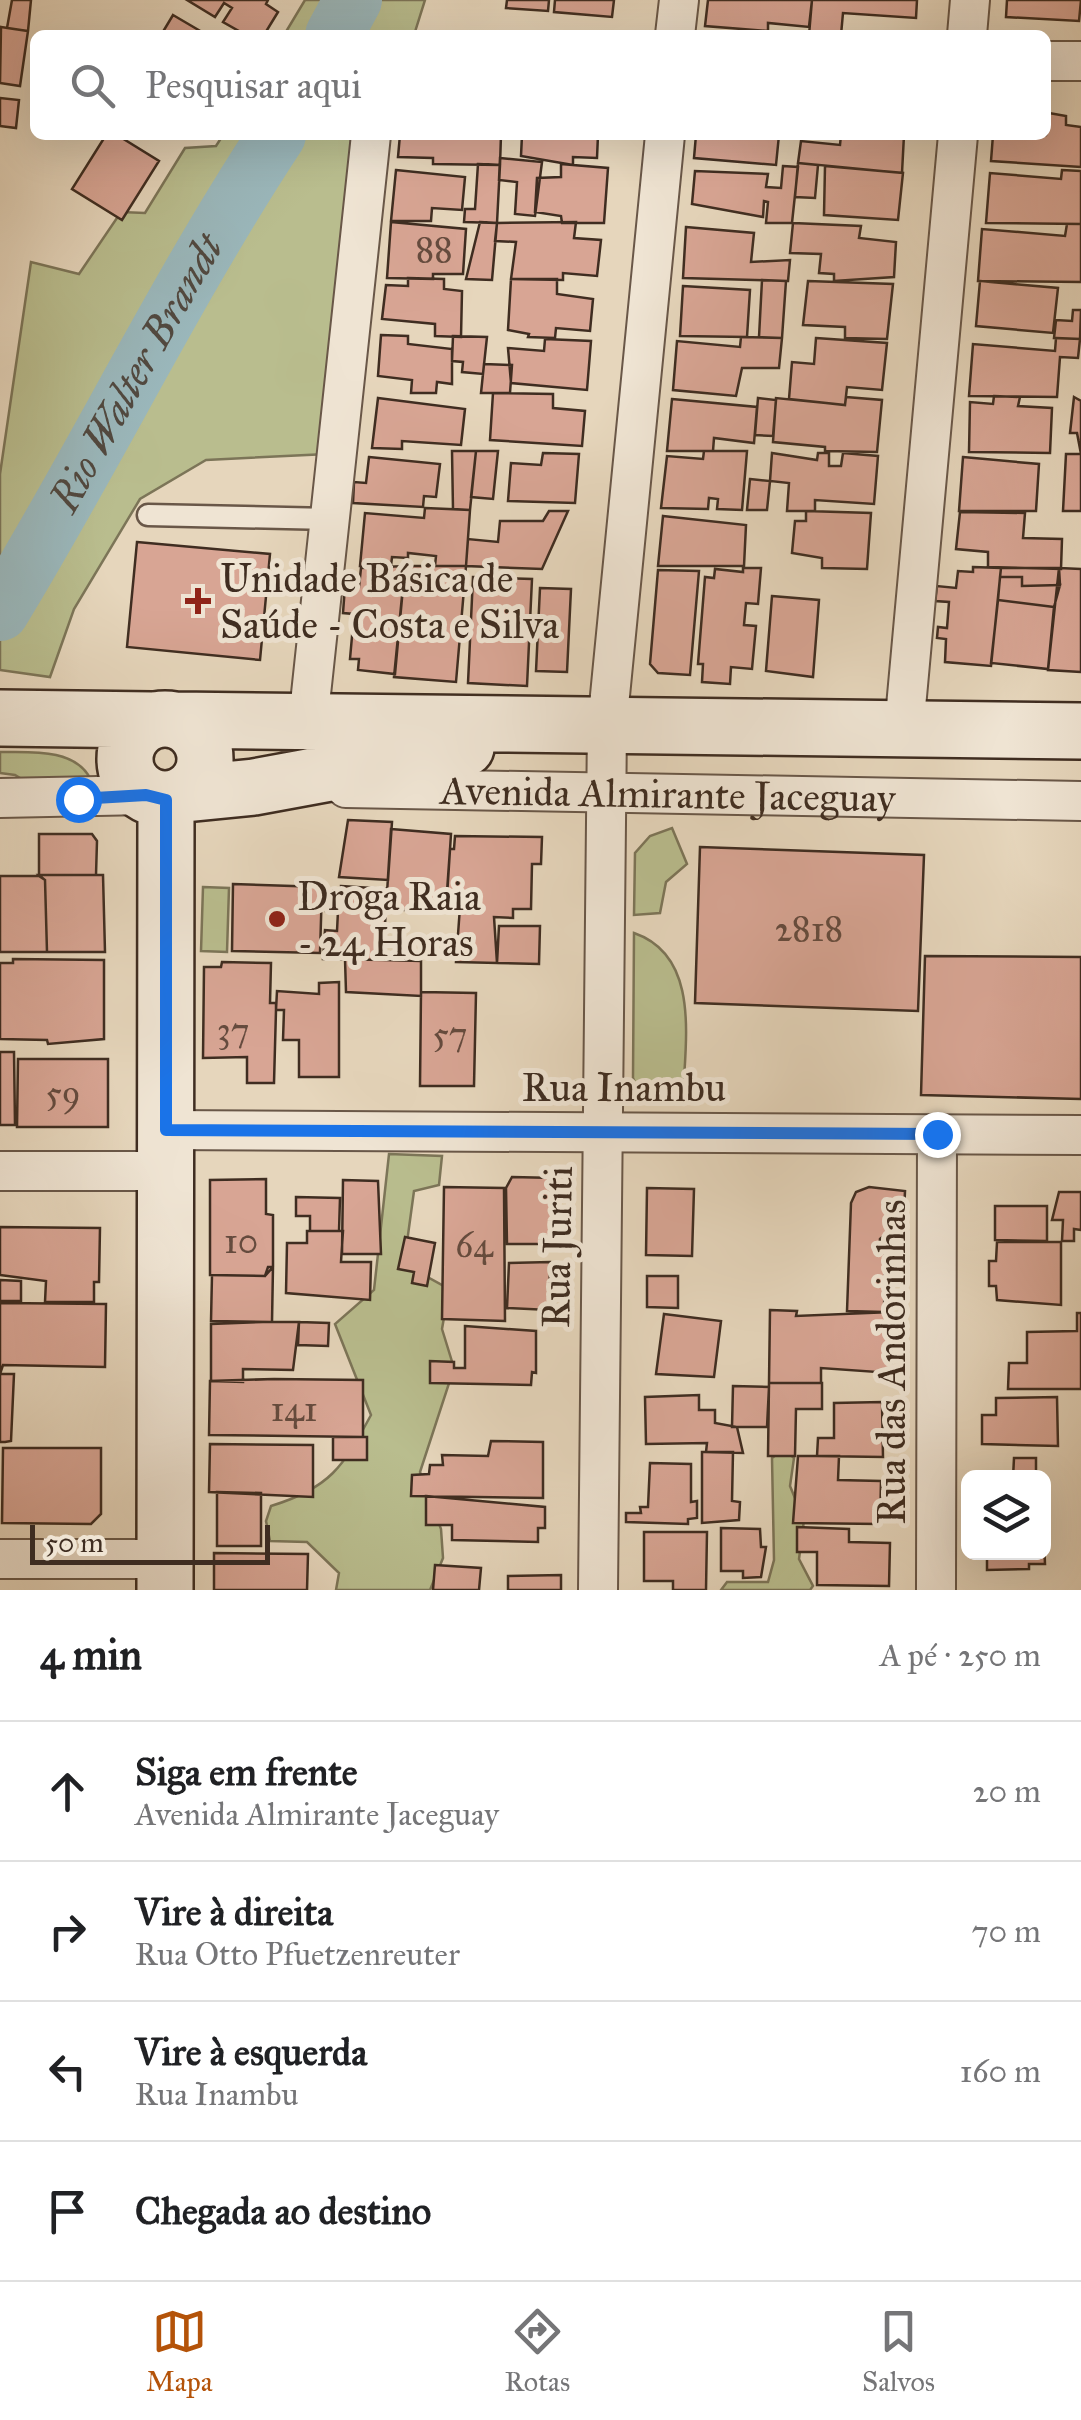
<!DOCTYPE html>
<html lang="pt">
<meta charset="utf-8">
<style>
:root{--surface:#fff;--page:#f2f2f2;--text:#202124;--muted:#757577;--line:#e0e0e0;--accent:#b45309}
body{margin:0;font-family:"IM FELL Great Primer",serif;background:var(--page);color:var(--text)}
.controls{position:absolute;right:30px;bottom:30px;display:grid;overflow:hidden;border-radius:15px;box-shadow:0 10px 40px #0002}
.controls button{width:90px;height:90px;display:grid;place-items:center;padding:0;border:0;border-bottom:2px solid var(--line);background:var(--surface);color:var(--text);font:50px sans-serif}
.scale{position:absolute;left:30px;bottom:25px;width:240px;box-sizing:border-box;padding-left:10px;border:5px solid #3f2d21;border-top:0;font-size:28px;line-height:35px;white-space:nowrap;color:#3f2d21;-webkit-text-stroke:8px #efe4d3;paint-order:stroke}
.stop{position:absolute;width:30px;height:30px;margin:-22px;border:8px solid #1a73e8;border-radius:50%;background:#fff}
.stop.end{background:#1a73e8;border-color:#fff;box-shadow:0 2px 10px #0008}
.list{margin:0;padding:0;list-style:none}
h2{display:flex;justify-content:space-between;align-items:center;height:130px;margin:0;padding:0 40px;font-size:42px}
h2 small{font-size:32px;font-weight:400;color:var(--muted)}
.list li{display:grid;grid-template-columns:65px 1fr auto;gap:30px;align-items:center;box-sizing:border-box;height:140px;padding:0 40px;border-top:2px solid var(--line)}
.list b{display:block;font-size:38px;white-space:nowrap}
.list p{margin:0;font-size:32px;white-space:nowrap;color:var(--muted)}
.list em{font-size:32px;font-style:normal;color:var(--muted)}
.icon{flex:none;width:55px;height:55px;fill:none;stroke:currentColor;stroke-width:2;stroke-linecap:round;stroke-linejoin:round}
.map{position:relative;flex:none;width:1081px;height:1590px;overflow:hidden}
.search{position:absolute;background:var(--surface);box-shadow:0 10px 40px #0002;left:30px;right:30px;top:30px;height:110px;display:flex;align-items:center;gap:25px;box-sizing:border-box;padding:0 35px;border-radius:15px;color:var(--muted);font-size:38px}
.sheet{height:690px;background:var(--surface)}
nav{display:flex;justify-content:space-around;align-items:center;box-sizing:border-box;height:140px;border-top:2px solid var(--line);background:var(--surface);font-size:28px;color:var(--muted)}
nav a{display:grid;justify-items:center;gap:5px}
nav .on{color:var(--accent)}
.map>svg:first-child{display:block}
.green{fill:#b9bd8e;stroke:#7c7558;stroke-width:2.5}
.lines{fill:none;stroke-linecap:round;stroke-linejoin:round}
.river{stroke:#9ab7bb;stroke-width:58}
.building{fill:#d8a594;stroke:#3f2d21;stroke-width:2.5}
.lane-casing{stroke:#695748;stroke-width:25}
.street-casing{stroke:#695748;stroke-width:42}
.secondary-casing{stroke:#3f2d21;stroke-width:60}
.lane{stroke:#efe4d3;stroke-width:20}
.street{stroke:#efe4d3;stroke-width:38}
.secondary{stroke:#efe4d3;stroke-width:55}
.route{stroke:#1a73e8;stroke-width:12}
.poi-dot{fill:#8f2418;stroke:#efe4d3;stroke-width:4}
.labels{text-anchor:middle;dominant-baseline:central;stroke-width:10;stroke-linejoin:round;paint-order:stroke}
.number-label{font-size:35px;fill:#654b3e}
.poi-label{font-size:40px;fill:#3f2d21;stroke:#efe4d3;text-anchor:start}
.street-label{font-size:40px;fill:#3f2d21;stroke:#efe4d3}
.water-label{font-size:42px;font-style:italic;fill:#514940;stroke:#efe4d3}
</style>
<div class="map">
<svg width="1081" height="1590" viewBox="0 0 1081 1590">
<rect width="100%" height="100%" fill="#e6d6bc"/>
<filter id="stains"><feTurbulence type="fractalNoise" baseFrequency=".002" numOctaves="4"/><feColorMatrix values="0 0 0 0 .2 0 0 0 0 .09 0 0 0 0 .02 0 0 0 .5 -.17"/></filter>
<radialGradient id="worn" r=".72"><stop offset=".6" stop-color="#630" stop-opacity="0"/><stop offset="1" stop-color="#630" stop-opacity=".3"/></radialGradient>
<!-- green -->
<path class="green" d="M305 0H425L414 35H284Z
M223 135H355L327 454 206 460 140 499 74 609 50 677 0 670V474L31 262 79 274 121 212 145 213 185 148 216 146Z
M0 752C30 752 76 748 91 780L33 786 15 775 0 773Z
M672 828 687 864 666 882 660 913 634 915 635 853 650 836Z
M203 887 229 888 227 952 201 951Z
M634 933C701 956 685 1042 683 1098H654L639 1092 633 1078Z
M389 1154 442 1156 439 1185 414 1191 404 1264 449 1289 442 1329 454 1368 420 1472 441 1529 443 1558 430 1590H336L339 1573 307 1542 270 1541 266 1521 271 1506C330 1488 343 1467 371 1415L335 1324 374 1290Z
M784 1449 794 1458 790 1486 804 1520 799 1559 813 1586 810 1590H721L727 1582H768L774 1560 772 1458Z"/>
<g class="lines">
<!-- river -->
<g class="river">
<path d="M334 35 353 0"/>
<path id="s1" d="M0 612C96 455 176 288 277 135"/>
</g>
</g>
<!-- building -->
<path class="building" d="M12 0H31L28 31 7 28Z
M187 0H268L266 4 278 12 264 35H246L223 22 232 8 224 3 215 17Z
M507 0H549L548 11 506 8Z
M555 0H614L612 17 554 12Z
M708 0H812L809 27 768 23V31L705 26Z
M812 0H917L916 18 843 13 841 35H809Z
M1007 0H1081L1079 21 1006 17Z
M173 15 207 35H161Z
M1 27 28 31 20 86 0 83Z
M0 98 19 100 16 128 0 126Z
M1049 113 1066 116V125L1081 127V167L991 161 993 135H1046Z
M106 135H117L159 161 122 220 72 189Z
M400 135H501L500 165 433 164V158L398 157Z
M522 135H598L597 158 573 157V165L521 156Z
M696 135H779L776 165 694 158Z
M841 135H904L902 173 798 163 801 141 840 145Z
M500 158 542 162 535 216 515 214 517 182 499 180Z
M798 163 818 165 815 198 795 197Z
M478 164 500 165 497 223 464 222 465 209H475Z
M561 164 608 168 604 223H562L561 216 535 212 537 178 561 177Z
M783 166 798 167 792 223H766L768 202 764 201 763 217 692 204 695 171 768 174 766 187 781 188Z
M825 166 903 173 898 220 824 215Z
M396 170 465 177 462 210 432 208 431 221H391Z
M1062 170 1081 171V224L986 223 990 173 1061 179Z
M391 222 466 229 463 274H433V279L387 278Z
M480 222 497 223 492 280 466 279Z
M576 222 574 238 601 240 597 276 563 273V280L511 279 516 242 495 241 497 223Z
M793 223 861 226 859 238 896 242 894 277 834 281V274L819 273 821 254 790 253Z
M1067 224H1081V282L978 281 982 229 1065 236Z
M686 227 754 233 751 262 790 260 788 281 683 278Z
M408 278 444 279V289L462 291 461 337 435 336V324L382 319 386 285 408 286Z
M511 279H557V294L593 299 590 331 556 328 555 338 528 337 529 334 508 330Z
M762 280 786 281 782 338 759 337Z
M808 281 893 284 887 339 845 338V327L803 325Z
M980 281 1058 288 1053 333 976 326Z
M683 286 750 290 747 337 680 336Z
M1073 310H1081L1080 339 1054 338 1056 320 1072 321Z
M381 335 408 336V344L452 349V384L437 382 436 393H411L412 380 378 376Z
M453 336 487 337 483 374 462 372 463 362 452 361Z
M741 337 782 338 779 368H742L736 396 673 390 677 341 740 347Z
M816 338 887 343 882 390 847 387 845 405 789 399 792 362 814 364Z
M1056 338 1080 339 1078 358 1060 357 1057 397 969 396 973 344 1055 351Z
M545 339 591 341 587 390 511 383 508 348 544 351Z
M484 364 512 365 510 393H481Z
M493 393 553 394V408L585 411 582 446 490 440Z
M994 396 1020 397 1018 406 1052 408 1050 453 969 452 970 402 993 404Z
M846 397 882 400 877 452 825 451V447L773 442 776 398 845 405Z
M1074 397 1081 401V454L1077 433H1070Z
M378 398 465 409 461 445 402 441V449L372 448Z
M758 398 776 400 773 436 755 435Z
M672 399 757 407 754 443 714 438 713 451H667Z
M452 451H476L470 510 453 509Z
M476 451H498L493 499 471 497Z
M704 451H747L742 510 717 509 718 499 709 498 708 509 661 508 667 456 703 459Z
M543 453 579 454 575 503 508 501 511 463 541 465Z
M772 453 817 460 818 453H829V466H841L843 453 878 456 874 504 815 500V511H787L789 483 770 481Z
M1066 454H1081V511H1063Z
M369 457 440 464 436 497 424 496 423 507 353 503 354 482 366 483Z
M963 457 1039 464 1036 511H959Z
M750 479 770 481 767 510H747Z
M425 508 470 510 466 566H435L436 556 408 553V558L392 557 391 566H360L365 513 424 518Z
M549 511H568L542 569 466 566 468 539 498 542 500 521H543Z
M806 511 871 513 867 569 822 568V558L792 553 795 521H806Z
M960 512 1025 513 1023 538 1062 539 1061 569 988 567V552L956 549Z
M663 516 746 525 744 566H658Z
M137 542 270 554 260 660 127 647Z
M405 566H466L456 682 394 677Z
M405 566 395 674 358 670 359 659H350L354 614 343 613 345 586 359 587 361 568Z
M973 567 1001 568 991 666 945 662 946 639 937 638 938 627 947 628 949 602 935 601 937 586 956 588 958 571 973 572Z
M743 568H761L758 604 746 603 744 625 756 626 752 669 731 667 730 684 702 682 703 664H698L705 577 714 578 715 569 743 572Z
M1001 568H1059L1060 585 1022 586V577H1000Z
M1059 568 1081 569V672L1048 670Z
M658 570 699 571 690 675 658 673 650 664Z
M473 577 532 579 527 686 468 683Z
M1000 577H1022V586L1060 585 1054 607 998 600Z
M540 588 571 589 567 672 536 671Z
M772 596 819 600 813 677 766 671Z
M998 600 1054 607 1048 669 991 663Z
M348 820 392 822 388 880 339 877Z
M391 829 451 834 446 912 386 909Z
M39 834H92L97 841 96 875H39Z
M455 836 542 837 541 864H532L531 909H513V918L494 917 497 963 456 962 460 907 446 906 450 849H454Z
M700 847 924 855 918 1011 695 1003Z
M39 875H103L105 952H47L45 880Z
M0 876H39L45 880 47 952H0Z
M233 884 322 887 320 953 232 951Z
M341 886 387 889 383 960 323 959 325 930 337 931 338 911H326L327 889 341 890Z
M499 926H540L539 964 497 963Z
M925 956 1081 957V1099L921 1095Z
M13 959 104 960V1039L48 1044 47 1040 0 1039V963H13Z
M345 959 421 961V996L346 992Z
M222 962 271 963 270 1003H276V1010L274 1083H247V1057L203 1058 204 967H221Z
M339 982V1077H299V1040H283L284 1010H276L277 991 319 994V983Z
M421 992 476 993 474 1086H420Z
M0 1052H14L15 1125H0Z
M18 1059H108V1127H17Z
M512 1177 555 1178 554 1244H507L506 1188Z
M266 1179V1214L273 1215V1267L265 1276 210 1275V1180Z
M343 1180 378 1181 381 1254H342Z
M444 1187 504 1188 505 1321 442 1319Z
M869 1187 905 1191 904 1213 895 1212V1227L880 1239 879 1253H885L884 1312 847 1311 851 1203 856 1192Z
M647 1188 694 1189 692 1256 646 1255Z
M1059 1192H1081V1230L1074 1229V1241H1062L1063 1220H1052Z
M296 1197 340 1198 339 1231H310V1216H296Z
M995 1206H1047V1241L995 1240Z
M0 1227 100 1228 99 1282H94V1302H45L46 1281 0 1275Z
M307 1231H343L341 1262H371L370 1300 286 1293 287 1243H307Z
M405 1237 435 1243 427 1286 412 1283 414 1272 398 1269Z
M997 1242H1061V1305L997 1300 996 1286H989V1261H996Z
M550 1262 549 1310 507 1308 509 1263Z
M268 1267H273L272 1322 211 1321 212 1275 265 1276Z
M647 1276H678V1308L647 1307Z
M0 1280 21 1281V1301H0Z
M0 1303 106 1304 105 1367 3 1365 0 1374Z
M770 1310 797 1311 796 1316 892 1312 891 1373 821 1368V1383H769Z
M1077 1313H1081V1389H1008L1009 1363H1027V1332L1077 1331Z
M664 1314 721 1321 714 1377 656 1374Z
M263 1322H299L293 1370 243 1369V1382L211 1381V1324Z
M299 1322 329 1323 328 1346 298 1345Z
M465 1326 536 1331V1373L532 1372 531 1385 430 1383V1361L454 1362V1368H465Z
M0 1374H14L11 1441 5 1442H0Z
M274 1379 363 1380V1437L209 1435 210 1381Z
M769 1383H822V1409H796L795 1456H768Z
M733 1386 769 1387 767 1427H732Z
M699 1395V1410H715V1423L737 1427 743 1453 706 1452 707 1443 646 1444 645 1397Z
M1057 1397 1058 1446 982 1444V1415H996V1398Z
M882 1402 883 1457 817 1456 818 1438H834V1403Z
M333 1437H367V1460H333Z
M491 1441 543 1442V1498L411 1496 412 1475 429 1474 430 1465H443L442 1455 488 1456Z
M210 1444 313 1445V1497L209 1492Z
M3 1448H101V1514L91 1524 2 1523Z
M702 1452H733L732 1501 740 1502 739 1520 702 1523Z
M798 1456H839L838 1480 881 1481 880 1524 793 1523Z
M1014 1458H1036V1478H1013Z
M650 1463 691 1464V1502L697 1501V1518L688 1519V1524L626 1522V1513H641L640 1507H648Z
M217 1492 261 1493V1546H217Z
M426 1496 545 1507V1528H538V1542L452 1540V1525H426Z
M797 1527 849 1529V1542L890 1543 889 1586 817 1585V1552H797Z
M721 1528 760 1529 761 1547H766L761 1577 743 1578V1571H721Z
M644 1532H707L706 1590H673V1581H644Z
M1044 1540 1045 1564H1029V1569L987 1570V1552H1044Z
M214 1553 308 1554 307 1590H214Z
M435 1565 481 1568 479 1590H433Z
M561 1575V1590H508V1576Z"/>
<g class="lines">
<!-- lane casing -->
<g class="lane-casing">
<path id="lane" d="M148 515 330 519"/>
</g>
<!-- street casing -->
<g class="street-casing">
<g id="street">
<path d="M675 35 679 0"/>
<path d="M967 35 970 0"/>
<path d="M1046 61H1081"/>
<path d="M308 722 371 135"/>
<path d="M904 729 958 135"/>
<path id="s2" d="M346 788 1081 801"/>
<path d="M0 798 146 795"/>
<path d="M165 1130 1081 1135"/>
<path d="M0 1171H165"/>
<path d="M0 1559H165"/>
<path d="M598 1590 607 726 665 135"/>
<path d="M936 1590 937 1134"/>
</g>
</g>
<!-- secondary casing -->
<g class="secondary-casing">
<path id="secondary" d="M0 718 152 720
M125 759a40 40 0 1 1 80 0a40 40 0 1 1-80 0Z
M176 720 1081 731
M185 794 254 787 466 748
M165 1590 166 800"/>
</g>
<!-- lane -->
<use href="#lane" class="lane"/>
<!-- street -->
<use href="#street" class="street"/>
<!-- secondary -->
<use href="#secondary" class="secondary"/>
</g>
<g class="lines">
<!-- route -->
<path class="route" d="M78 799 146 795 166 800V1130L937 1134"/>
</g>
<!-- markers -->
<g class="poi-dot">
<path d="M193 586h10v10h10v10h-10v10h-10v-10h-10v-10h10z"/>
<circle cx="277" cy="919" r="10"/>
</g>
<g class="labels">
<!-- number labels -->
<g class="number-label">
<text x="434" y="250">88</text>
<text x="809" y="929">2818</text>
<text x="233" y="1030">37</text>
<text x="450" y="1034">57</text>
<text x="63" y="1093">59</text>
<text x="241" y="1241">10</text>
<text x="474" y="1245">64</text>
<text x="294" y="1409">141</text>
</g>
<!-- poi labels -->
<g class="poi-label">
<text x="220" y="578">Unidade Básica de<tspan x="220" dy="46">Saúde - Costa e Silva</tspan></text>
<text x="297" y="896">Droga Raia<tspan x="297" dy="46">- 24 Horas</tspan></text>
</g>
<!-- street labels -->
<g class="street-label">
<text stroke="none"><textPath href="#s2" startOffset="322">Avenida Almirante Jaceguay</textPath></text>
<text x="624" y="1087">Rua Inambu</text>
<text transform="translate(557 1247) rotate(-89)">Rua Juriti</text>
<text transform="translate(891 1362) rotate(-90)">Rua das Andorinhas</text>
</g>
<!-- water labels -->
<g class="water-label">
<text stroke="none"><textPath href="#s1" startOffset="275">Rio Walter Brandt</textPath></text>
</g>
</g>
<rect width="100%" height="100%" filter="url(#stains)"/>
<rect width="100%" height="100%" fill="url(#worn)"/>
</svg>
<div class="controls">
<button><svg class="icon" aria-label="layers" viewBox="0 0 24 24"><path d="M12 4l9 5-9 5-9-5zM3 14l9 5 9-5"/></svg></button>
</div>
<div class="scale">50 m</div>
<div class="stop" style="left:78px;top:799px"></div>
<div class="stop end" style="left:937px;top:1134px"></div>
<div class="search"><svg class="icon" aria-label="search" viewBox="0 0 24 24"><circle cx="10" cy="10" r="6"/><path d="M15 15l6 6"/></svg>Pesquisar aqui</div>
</div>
<section class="sheet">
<h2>4 min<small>A pé · 250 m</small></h2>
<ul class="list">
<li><svg class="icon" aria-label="ahead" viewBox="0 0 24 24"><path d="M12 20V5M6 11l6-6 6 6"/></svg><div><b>Siga em frente</b><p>Avenida Almirante Jaceguay</p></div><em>20 m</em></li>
<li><svg class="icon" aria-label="right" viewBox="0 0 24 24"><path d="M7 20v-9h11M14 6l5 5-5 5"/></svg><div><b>Vire à direita</b><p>Rua Otto Pfuetzenreuter</p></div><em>70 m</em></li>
<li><svg class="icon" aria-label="left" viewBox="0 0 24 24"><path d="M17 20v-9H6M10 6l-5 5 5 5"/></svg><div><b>Vire à esquerda</b><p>Rua Inambu</p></div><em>160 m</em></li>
<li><svg class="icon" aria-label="arrive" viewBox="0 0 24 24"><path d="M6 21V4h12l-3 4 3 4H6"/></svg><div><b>Chegada ao destino</b></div></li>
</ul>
</section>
<nav>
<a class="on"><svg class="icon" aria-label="map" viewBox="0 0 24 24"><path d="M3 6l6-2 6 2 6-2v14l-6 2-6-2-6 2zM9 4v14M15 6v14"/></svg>Mapa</a>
<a><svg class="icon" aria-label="directions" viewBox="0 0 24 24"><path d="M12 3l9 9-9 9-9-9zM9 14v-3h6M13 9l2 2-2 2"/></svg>Rotas</a>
<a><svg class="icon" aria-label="saved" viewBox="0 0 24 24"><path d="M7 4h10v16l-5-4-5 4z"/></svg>Salvos</a>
</nav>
